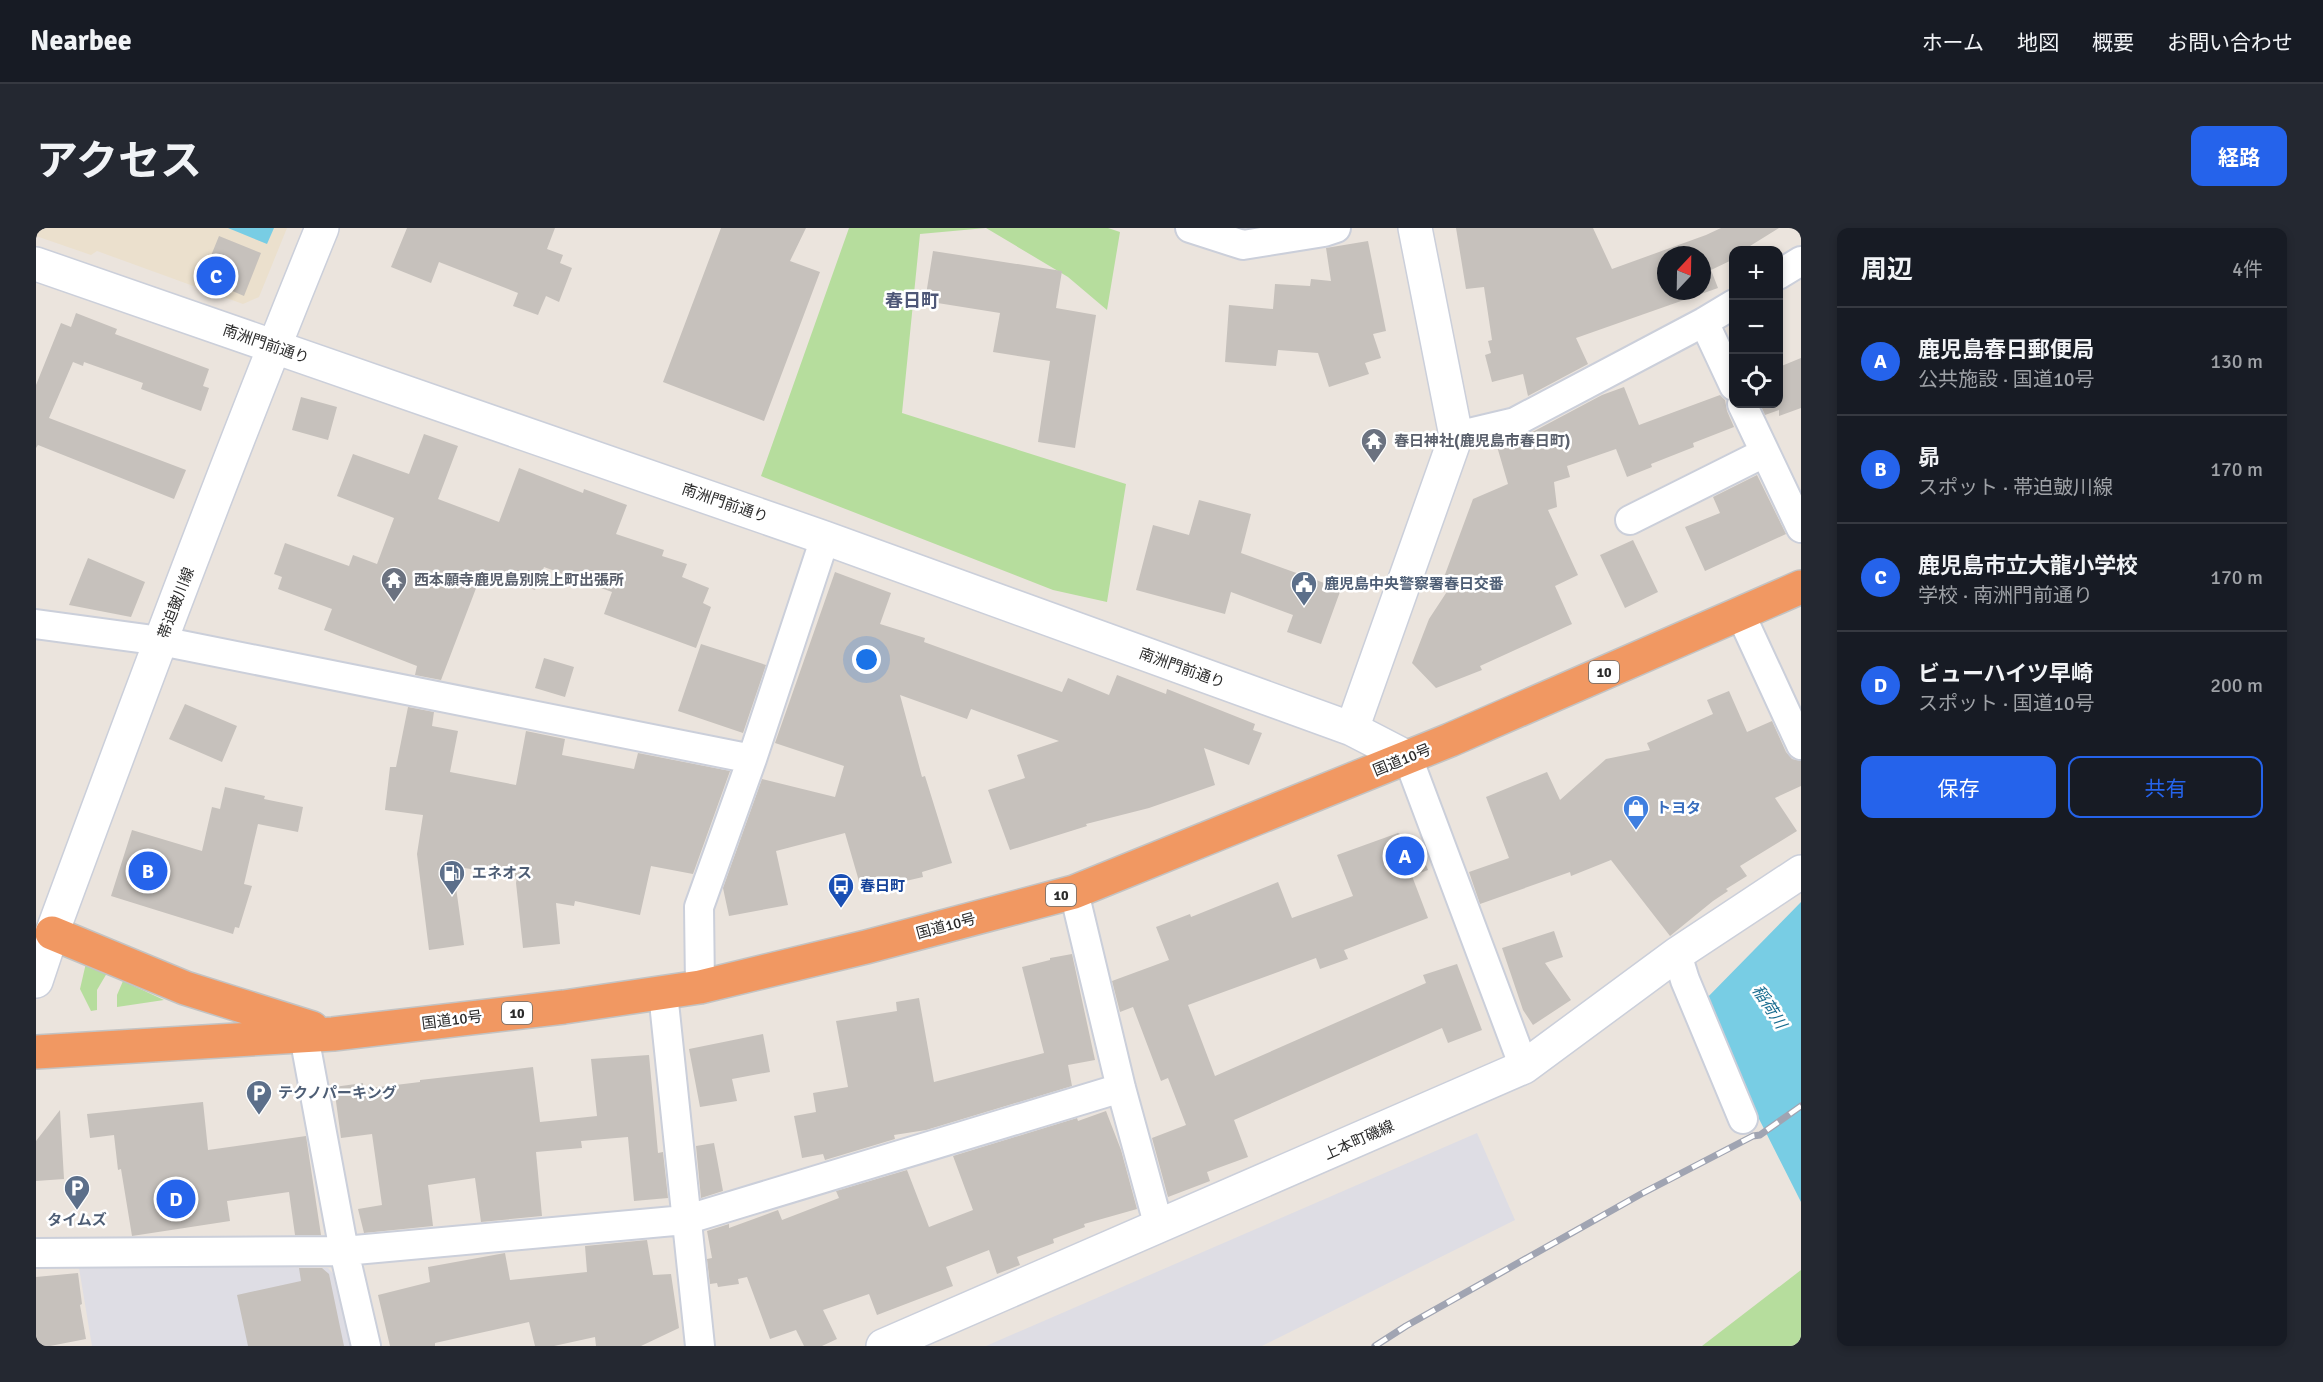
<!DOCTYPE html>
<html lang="ja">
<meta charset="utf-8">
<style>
:root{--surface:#171b24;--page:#242831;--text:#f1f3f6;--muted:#9ea1a6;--line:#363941;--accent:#2563eb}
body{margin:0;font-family:Signika,"Noto Sans JP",sans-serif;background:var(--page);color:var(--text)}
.controls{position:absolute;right:18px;top:18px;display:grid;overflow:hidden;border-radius:12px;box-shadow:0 3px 9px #0003}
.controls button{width:54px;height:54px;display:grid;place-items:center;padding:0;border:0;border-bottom:2px solid var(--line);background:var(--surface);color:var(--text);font:30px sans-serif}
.compass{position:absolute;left:1621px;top:18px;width:54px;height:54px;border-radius:50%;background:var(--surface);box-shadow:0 3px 9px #0003;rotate:22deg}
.you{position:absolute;left:831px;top:432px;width:21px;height:21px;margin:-15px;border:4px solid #fff;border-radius:50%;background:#1a73e8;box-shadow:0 0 0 9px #1a73e833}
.badge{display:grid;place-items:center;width:39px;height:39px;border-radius:50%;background:var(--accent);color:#fff;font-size:20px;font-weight:700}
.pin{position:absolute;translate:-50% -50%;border:3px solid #fff;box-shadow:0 2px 6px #0006}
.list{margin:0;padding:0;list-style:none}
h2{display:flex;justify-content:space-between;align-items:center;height:78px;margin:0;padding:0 24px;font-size:26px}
h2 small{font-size:20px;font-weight:400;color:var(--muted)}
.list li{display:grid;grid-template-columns:39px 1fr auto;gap:18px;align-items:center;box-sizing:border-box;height:108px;padding:0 24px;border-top:2px solid var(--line)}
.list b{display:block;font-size:22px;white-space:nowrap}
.list p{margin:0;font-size:20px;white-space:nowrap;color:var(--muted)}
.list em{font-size:20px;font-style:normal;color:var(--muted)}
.actions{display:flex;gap:12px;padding:18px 24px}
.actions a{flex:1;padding:14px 0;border:2px solid var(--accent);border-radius:12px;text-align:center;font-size:21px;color:var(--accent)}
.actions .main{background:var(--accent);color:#fff}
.icon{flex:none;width:33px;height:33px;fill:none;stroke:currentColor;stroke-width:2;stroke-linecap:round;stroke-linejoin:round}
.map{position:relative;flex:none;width:1765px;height:1118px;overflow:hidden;border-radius:12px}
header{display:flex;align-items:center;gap:36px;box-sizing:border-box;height:84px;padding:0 30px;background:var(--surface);border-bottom:2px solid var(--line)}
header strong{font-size:28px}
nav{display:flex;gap:33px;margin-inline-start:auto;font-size:21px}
.intro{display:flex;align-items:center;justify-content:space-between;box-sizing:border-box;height:144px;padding:0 36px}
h1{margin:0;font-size:42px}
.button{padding:15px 27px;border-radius:12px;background:var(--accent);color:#fff;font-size:21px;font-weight:700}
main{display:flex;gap:36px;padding:0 36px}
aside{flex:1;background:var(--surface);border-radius:12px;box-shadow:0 3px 9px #0003}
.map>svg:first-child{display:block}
.industrial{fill:#dedde4}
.education{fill:#ebe0cd}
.green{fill:#b6dd9d}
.water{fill:#78cde4}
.building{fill:#c6c1bc;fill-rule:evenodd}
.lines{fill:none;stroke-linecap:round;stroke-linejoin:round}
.street-casing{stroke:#cbcfda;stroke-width:32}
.secondary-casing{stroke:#cbcfda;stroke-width:36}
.highway-casing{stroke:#c3c3c3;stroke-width:36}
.street{stroke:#fff;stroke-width:28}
.secondary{stroke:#fff;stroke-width:33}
.highway{stroke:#f19862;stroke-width:33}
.rail-casing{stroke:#a0a4b2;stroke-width:7}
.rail{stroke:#fff;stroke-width:4.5;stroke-dasharray:14;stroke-linecap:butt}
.labels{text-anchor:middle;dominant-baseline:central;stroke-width:5;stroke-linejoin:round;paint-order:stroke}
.shield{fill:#fff;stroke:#6a6a6a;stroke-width:1.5}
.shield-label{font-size:14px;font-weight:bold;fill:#2a2a2a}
.street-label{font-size:15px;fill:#2a2a2a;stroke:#fff}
.worship-label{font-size:15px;font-weight:bold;fill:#5b616d;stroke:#fff;text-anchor:start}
.service-label{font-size:15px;font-weight:bold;fill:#4e5e75;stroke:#fff;text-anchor:start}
.shop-label{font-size:15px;font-weight:bold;fill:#366cbe;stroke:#fff;text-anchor:start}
.transit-label{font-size:15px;font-weight:bold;fill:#164399;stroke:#fff;text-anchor:start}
.water-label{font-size:16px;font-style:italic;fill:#186c8f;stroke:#fff}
.quarter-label{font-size:18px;font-weight:bold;fill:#4e5777;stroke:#fff}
</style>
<header>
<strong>Nearbee</strong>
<nav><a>ホーム</a><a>地図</a><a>概要</a><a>お問い合わせ</a></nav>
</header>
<div class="intro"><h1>アクセス</h1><a class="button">経路</a></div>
<main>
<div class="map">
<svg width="1765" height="1118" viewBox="0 0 1765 1118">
<rect width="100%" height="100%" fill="#ebe4dd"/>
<!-- industrial -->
<path class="industrial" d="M1441 905 1479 992 1226 1118H950Z
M42 1034 292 1040 302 1051 318 1118H56Z"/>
<!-- education -->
<path class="education" d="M0 0H251L223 69 207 76 61 23 55 27 0 8Z"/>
<!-- green -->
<path class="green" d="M813 0H1072L1084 4 1071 82 1032 49 950 0 884 6 866 185 1090 256 1071 374 1017 362 725 248Z
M50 735 71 745 61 762V782L55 783 44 761Z
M87 753 128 772 81 779V767Z
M1765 1042V1118H1666Z"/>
<!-- water -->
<path class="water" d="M192 0H238L231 16Z
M1765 674V974L1665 776Z"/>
<!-- building -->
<path class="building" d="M371 0H519L511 21 527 27 524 35 536 40 523 74 510 68 502 87 477 78 482 65 403 34 395 55 355 39Z
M685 0H770L754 33 784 44 728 193 627 154Z
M1420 0H1557L1576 41 1670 7 1685 0H1743L1714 18V22H1698V31L1675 42 1682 60 1540 110 1552 136 1492 168 1487 146 1456 154 1449 127 1455 125 1452 113 1456 112 1448 59 1430 61ZM1630 27H1666V63H1630Z
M183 8 225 25 208 68 166 50Z
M1332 13 1350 103 1337 106 1345 130 1329 135 1333 146 1293 159 1282 125 1242 122 1240 138 1189 134 1193 77 1237 81 1239 56 1274 58 1275 51 1295 53 1290 20Z
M897 23 1026 43 1020 80 1060 87 1039 220 1002 214 1014 133 957 124 964 85 889 73Z
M40 85 81 101 79 106 173 141 167 158 173 160 165 183 105 161 107 155 48 134 47 138 37 134 13 190 150 242 138 271 2 217 0 220V157L25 95 35 99Z
M1765 130V180L1743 188V182L1729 187 1724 176H1743V139Z
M1588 159 1603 197 1684 167 1689 172 1691 183 1698 199 1657 215 1658 219 1615 236 1616 239 1591 249 1580 221 1531 238 1534 249 1518 254 1521 279 1512 282 1542 347 1519 358 1536 396 1444 438 1446 442 1400 460 1376 435 1393 391 1416 356 1407 352 1437 271 1472 256 1460 215 1487 209 1566 167Z
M265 169 301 179 292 212 256 202Z
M388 206 422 218 402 271 463 294 483 240 547 265 548 261 591 277 580 306 628 322 626 328 651 336 646 349 673 360 667 375 675 379 660 420 568 386 576 364 508 339 499 362 447 342 405 452 379 447 381 438 288 402 296 381 242 361 246 349 238 346 249 315 313 338 317 327 341 336 358 290 301 268 317 226 373 246Z
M1721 247 1750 306 1669 343 1649 299 1684 285 1677 269Z
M1163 272 1215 286 1205 325 1305 361 1285 416 1251 404 1257 387 1195 364 1189 386 1100 362 1117 297 1153 307Z
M1597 312 1622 364 1589 380 1564 327Z
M52 330 109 354 95 389 33 377Z
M799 344 855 365 844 396 889 410 888 414 1026 464 1032 450 1073 467 1081 447 1130 466 1131 461 1219 496 1217 502 1226 505 1213 537 1168 520 1179 557 1113 580 1050 596 1051 598 974 622 952 562 989 550 981 527 1023 513 935 481 931 491 864 467 886 549 889 548 916 635 886 644 887 649 861 655 862 657 827 667 809 605 740 623 752 677 693 688 687 660 726 551 799 569 808 538 739 515Z
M665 416 730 437 707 505 642 483Z
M508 430 538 439 529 469 499 460Z
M1693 463 1711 504 1736 493 1750 524 1756 531 1765 533V558L1739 570 1761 603 1704 638 1711 648 1690 661 1692 663 1677 673 1634 708 1575 632 1535 648 1534 644 1444 676 1433 644 1473 630 1450 569 1511 544 1524 572 1570 531 1614 522 1611 515 1677 486 1671 472Z
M149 476 201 498 186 534 133 511Z
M372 479 398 484 396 498 422 503 414 544 480 557 490 503 529 511 526 527 598 541 602 525 694 543 657 646 615 638 604 687 539 673 538 678 520 675 524 716 487 720 480 655 481 649 417 638 428 717 393 722 381 626 387 587 349 582 354 539H360Z
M189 559 229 568 228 571 267 579 262 604 222 596 208 656 216 658 203 700 199 699 197 706 75 668 96 602 166 623 176 579 184 581Z
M1362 605 1381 614 1392 642 1376 648 1392 690 1308 722 1312 731 1284 741 1280 730 1152 777 1179 848 1390 755 1387 747 1421 736 1446 802 1412 815 1406 800 1198 892 1212 929 1171 944 1174 953 1132 969 1116 910 1150 897 1132 850 1125 853 1097 779 1084 784 1076 753 1133 732 1120 699 1154 686 1155 689 1242 654 1256 690 1317 668 1301 627Z
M1518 703 1527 729 1509 735 1535 772 1497 797 1487 782 1466 720Z
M1036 726 1059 832 1032 837 1036 858 890 902 858 907 859 911 789 932 787 926 766 930 758 888 780 884 777 865 812 859 800 793 861 783 860 774 883 770 898 854 1008 825 986 739 1014 732V730Z
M727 806 734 844 696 851 701 873 664 879 653 821Z
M613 827 622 925 627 924 632 970 598 973 592 909 545 913 546 920 500 924 506 988 445 994 439 950 392 957 397 998 328 1005 322 981 346 977 336 906 305 910 298 859 327 855V861L384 854V852L497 839 504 894 561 888 555 831Z
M167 874 172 922 270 908 285 1007H259L253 964 191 973 194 993 96 1008 85 941 82 942 78 907 54 910 51 886Z
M24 882 28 951 0 953V913Z
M1070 883 1085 922 1101 981 1048 996 1049 999 1017 1011 1018 1015 981 1029 984 1037 961 1046 953 1022 910 1039 917 1058 841 1087 833 1066 787 1082 801 1111 786 1118H768L760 1102 734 1111 711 1049 702 1051 703 1056 682 1059 681 1055 674 1056 671 1031 676 1030 671 1003 693 996V1000L742 982 746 992 803 970 800 963 871 942 893 999 937 982 917 928 1041 890 1042 893Z
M678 915 687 963 665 970 660 918Z
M611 1012 617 1047 635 1046 643 1100 605 1118H560L559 1109 518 1118H499L493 1094 399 1115V1118H354L342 1067 394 1054 392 1039 469 1025 474 1052 551 1044 549 1018Z
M263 1040H286L293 1046 308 1118H212L201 1067 265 1053Z
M42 1045 46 1076 44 1077 50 1111 14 1118H0V1049Z"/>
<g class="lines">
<!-- street casing -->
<g class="street-casing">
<path id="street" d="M1154 0 1207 17 1288 4 1300 0
M1742 47 1765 33
M1668 94 1698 158
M1706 176 1765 300
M1420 208 1479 194 1668 94 1698 76
M1594 292 1728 225
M1704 385 1765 517
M0 396 125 413 716 531
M1372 530 1488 839
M1038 664 1085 860 1123 999
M1641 726 1649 752 1707 891
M664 759 663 679 716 531 789 310
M627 765 664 1118
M268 808 308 1023 330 1118
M0 1025 308 1023 649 992 1085 860"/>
</g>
<!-- secondary casing -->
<g class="secondary-casing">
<path id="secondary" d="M0 36 789 310 1316 501 1372 530
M1316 501 1420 208 1379 0
M0 753 16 705C103 469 191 233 286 0
M847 1118 1488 839 1641 726 1765 644"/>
</g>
<!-- highway casing -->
<g class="highway-casing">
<path id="highway" d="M16 705 149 760 276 800
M0 824 297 806 528 779 664 759 830 719 1038 664 1414 512 1765 359"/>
</g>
<!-- street -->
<use href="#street" class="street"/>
<!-- secondary -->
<use href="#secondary" class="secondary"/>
<!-- highway -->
<use href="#highway" class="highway"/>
<!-- rail casing -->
<g class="rail-casing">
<path id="rail" d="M1339 1118 1370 1098 1605 966 1717 908 1724 907 1765 878"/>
</g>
<!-- rail -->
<use href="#rail" class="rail"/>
</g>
<!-- icons -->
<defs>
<g id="temple-pin" transform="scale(1.35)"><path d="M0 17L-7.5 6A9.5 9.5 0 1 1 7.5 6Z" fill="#6b7280" stroke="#fff"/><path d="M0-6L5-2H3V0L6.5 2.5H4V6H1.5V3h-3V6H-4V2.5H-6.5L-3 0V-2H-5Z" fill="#fff"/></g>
<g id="civic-pin" transform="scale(1.35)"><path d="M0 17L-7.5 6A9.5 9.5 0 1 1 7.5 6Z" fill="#5c6f8a" stroke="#fff"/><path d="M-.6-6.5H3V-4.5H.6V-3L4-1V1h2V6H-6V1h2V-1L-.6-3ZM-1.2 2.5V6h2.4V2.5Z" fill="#fff"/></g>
<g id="shop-pin" transform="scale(1.35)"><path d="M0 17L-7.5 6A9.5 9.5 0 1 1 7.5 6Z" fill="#3f7fe0" stroke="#fff"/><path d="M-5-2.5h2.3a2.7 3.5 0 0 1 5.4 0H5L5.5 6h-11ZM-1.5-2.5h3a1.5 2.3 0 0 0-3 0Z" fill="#fff"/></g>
<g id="fuel-pin" transform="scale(1.35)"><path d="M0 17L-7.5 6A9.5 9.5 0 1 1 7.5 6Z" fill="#5c6f8a" stroke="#fff"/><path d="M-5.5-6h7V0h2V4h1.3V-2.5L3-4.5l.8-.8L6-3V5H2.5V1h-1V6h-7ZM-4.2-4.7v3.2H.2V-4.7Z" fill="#fff"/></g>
<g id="bus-pin" transform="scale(1.35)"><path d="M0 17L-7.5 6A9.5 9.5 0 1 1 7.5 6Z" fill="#1a4fb4" stroke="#fff"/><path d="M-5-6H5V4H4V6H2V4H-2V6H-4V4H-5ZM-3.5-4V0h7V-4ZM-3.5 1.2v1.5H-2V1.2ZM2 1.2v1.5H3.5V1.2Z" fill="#fff"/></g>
<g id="parking-pin" transform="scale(1.35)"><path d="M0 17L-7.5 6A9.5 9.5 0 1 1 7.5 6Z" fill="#5c6f8a" stroke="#fff"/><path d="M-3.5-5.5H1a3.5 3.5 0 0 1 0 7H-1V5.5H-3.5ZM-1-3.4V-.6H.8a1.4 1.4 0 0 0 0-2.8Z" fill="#fff"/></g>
</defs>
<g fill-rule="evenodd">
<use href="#temple-pin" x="1338" y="213"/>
<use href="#temple-pin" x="358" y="352"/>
<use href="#civic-pin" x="1268" y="356"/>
<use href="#shop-pin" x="1600" y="580"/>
<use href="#fuel-pin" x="416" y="645"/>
<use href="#bus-pin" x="805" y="658"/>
<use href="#parking-pin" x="223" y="865"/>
<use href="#parking-pin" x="41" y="960"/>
</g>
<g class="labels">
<!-- shield labels -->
<g class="shield">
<rect x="1553" y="433" width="30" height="22" rx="4.5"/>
<rect x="1010" y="656" width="30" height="22" rx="4.5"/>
<rect x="466" y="774" width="30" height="22" rx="4.5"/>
</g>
<g class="shield-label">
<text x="1568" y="444">10</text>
<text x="1025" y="667">10</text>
<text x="481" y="785">10</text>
</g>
<!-- street labels -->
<g class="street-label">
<text transform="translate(230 116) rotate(19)">南洲門前通り</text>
<text transform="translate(689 275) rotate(19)">南洲門前通り</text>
<text transform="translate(140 375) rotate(-69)">帯迫皷川線</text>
<text transform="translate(1146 440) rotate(20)">南洲門前通り</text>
<text transform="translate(1366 532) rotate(-22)">国道10号</text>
<text transform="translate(910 698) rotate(-15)">国道10号</text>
<text transform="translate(416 792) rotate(-7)">国道10号</text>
<text transform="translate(1323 912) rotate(-24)">上本町磯線</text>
</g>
<!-- worship labels -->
<g class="worship-label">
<text x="1358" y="213">春日神社(鹿児島市春日町)</text>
<text x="378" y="352">西本願寺鹿児島別院上町出張所</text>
</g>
<!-- service labels -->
<g class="service-label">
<text x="1288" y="356">鹿児島中央警察署春日交番</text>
<text x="436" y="645">エネオス</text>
<text x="242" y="865">テクノパーキング</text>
<text x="41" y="992" text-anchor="middle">タイムズ</text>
</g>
<!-- shop labels -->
<g class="shop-label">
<text x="1620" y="580">トヨタ</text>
</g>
<!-- transit labels -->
<g class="transit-label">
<text x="824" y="658">春日町</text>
</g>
<!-- water labels -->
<g class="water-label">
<text transform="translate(1733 779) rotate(57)">稲荷川</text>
</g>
<!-- quarter labels -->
<g class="quarter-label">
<text x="876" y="73">春日町</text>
</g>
</g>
</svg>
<div class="controls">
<button>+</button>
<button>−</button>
<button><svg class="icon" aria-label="locate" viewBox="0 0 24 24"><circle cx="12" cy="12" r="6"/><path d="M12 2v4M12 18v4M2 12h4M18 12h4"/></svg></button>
</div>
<svg class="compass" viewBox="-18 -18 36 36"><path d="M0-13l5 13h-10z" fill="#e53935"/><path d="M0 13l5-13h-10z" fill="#9ea1a6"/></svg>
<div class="you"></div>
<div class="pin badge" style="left:1369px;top:628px">A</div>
<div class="pin badge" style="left:112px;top:643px">B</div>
<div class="pin badge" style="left:180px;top:48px">C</div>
<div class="pin badge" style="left:140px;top:971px">D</div>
</div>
<aside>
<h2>周辺<small>4件</small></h2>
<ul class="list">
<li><span class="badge">A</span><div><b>鹿児島春日郵便局</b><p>公共施設 · 国道10号</p></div><em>130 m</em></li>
<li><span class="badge">B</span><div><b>昴</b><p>スポット · 帯迫皷川線</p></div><em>170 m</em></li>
<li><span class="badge">C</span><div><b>鹿児島市立大龍小学校</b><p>学校 · 南洲門前通り</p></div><em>170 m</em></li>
<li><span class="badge">D</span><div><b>ビューハイツ早崎</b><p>スポット · 国道10号</p></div><em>200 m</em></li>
</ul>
<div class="actions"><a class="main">保存</a><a>共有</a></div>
</aside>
</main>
